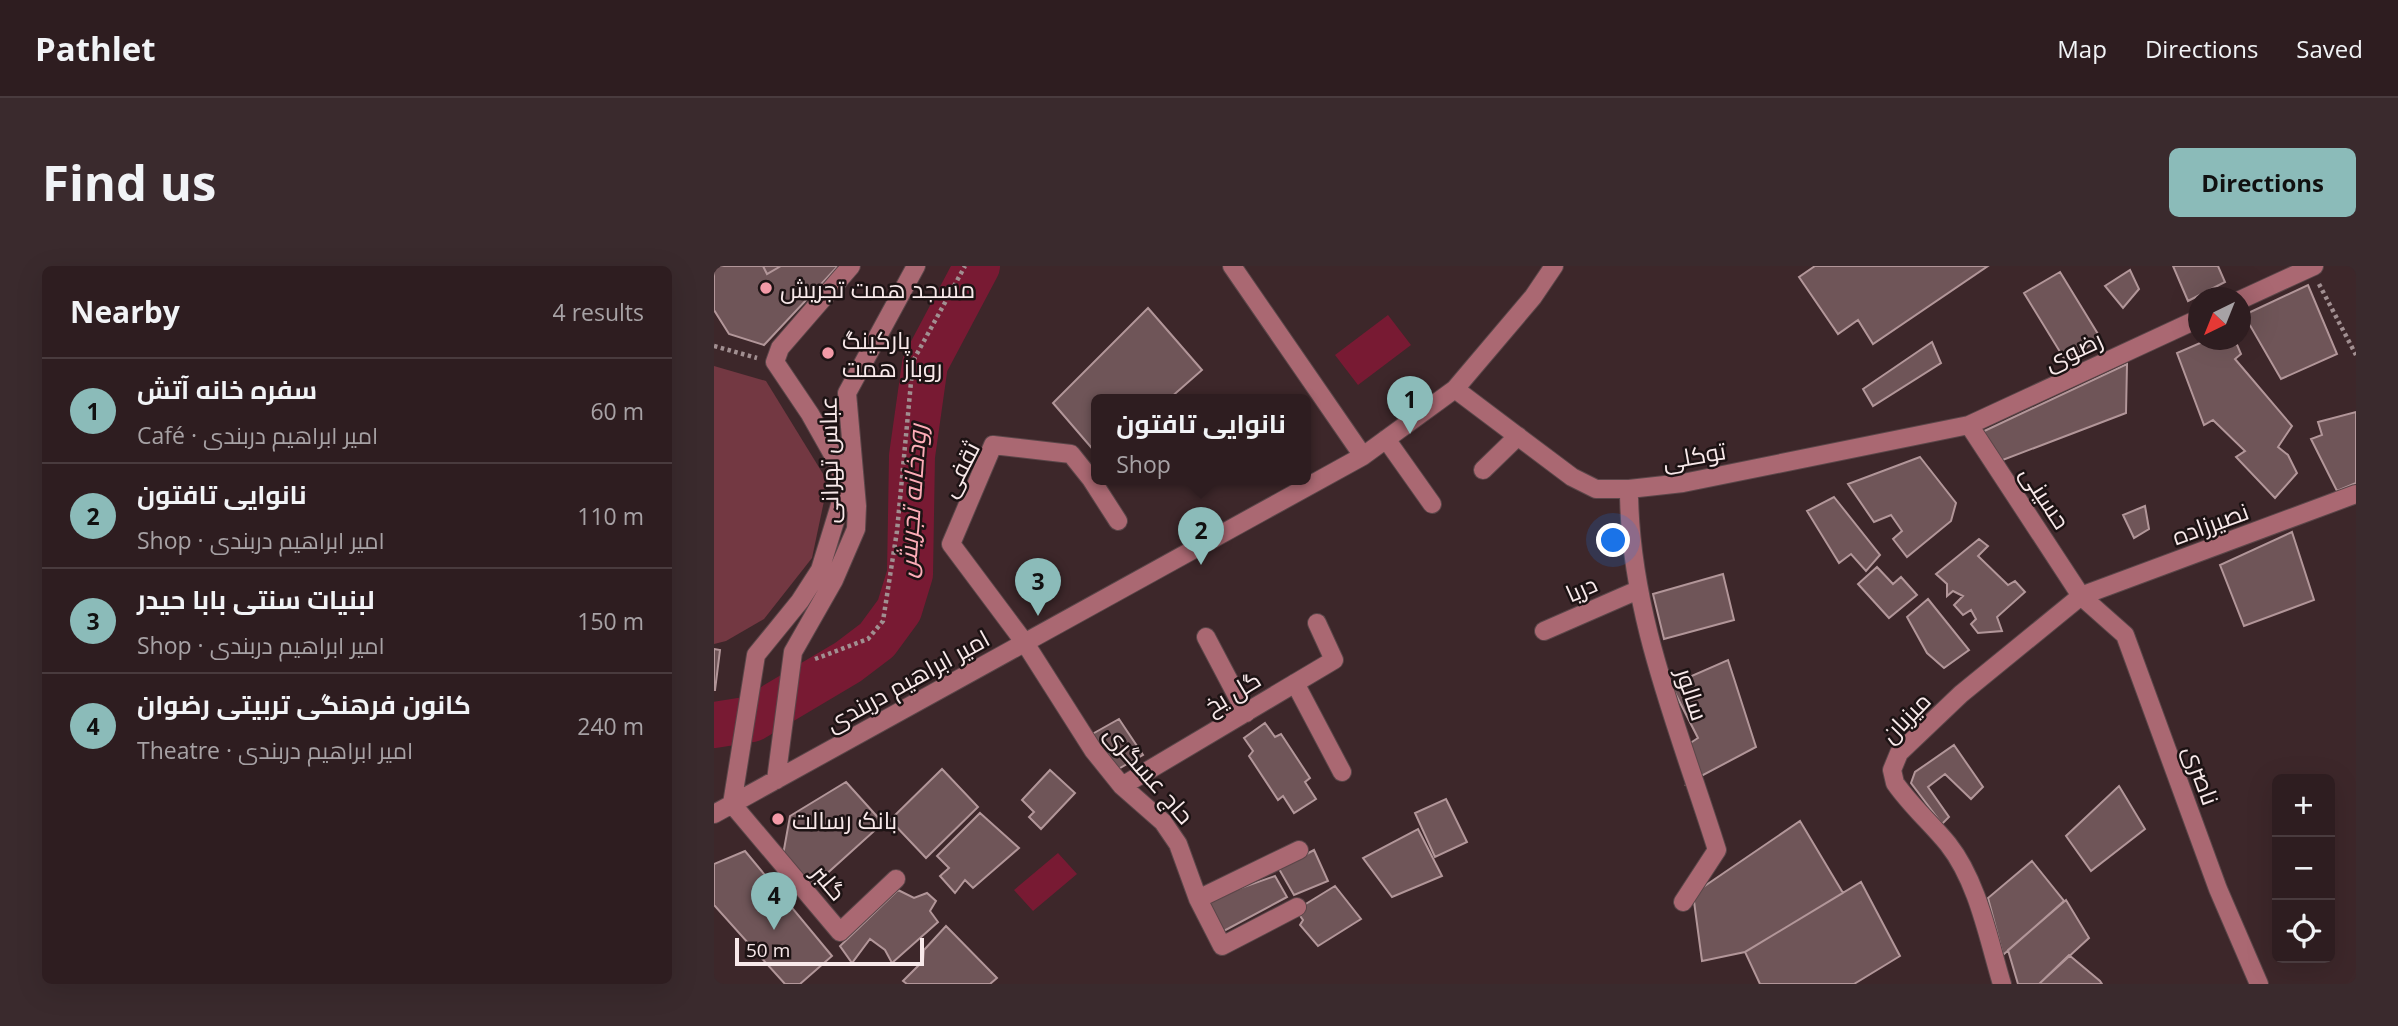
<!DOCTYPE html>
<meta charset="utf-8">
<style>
:root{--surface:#2e1d20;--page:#3a2a2d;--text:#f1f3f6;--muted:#a7a2a5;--line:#493b3e;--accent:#8bbbb9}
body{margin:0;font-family:"Open Sans",Cairo,sans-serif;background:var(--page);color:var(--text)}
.controls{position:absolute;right:21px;bottom:21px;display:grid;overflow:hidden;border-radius:10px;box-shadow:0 7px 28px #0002}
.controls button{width:63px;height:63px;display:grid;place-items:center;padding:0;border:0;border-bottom:2px solid var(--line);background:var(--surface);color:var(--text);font:35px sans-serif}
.compass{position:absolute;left:1474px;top:21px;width:63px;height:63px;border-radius:50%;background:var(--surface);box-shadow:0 7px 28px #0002;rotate:223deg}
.scale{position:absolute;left:21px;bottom:18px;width:189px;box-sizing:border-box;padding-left:7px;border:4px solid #f8e9ea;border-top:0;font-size:19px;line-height:24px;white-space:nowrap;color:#f8e9ea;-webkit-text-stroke:5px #1d1314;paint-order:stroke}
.you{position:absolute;left:900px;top:275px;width:24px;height:24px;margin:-18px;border:5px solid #fff;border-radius:50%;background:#1a73e8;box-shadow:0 0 0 10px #1a73e833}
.badge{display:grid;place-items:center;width:46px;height:46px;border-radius:50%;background:var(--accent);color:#111;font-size:23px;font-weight:700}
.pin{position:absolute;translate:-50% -58px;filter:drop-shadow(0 2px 4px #0008)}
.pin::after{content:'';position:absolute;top:37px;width:24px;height:21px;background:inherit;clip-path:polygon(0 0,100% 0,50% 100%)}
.popup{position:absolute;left:377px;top:128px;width:220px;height:91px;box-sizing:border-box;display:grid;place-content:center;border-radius:10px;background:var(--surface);filter:drop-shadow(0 2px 5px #0005);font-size:23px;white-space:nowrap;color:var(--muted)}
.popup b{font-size:26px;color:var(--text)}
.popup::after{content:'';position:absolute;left:50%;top:100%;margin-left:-14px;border:14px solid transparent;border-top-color:var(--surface)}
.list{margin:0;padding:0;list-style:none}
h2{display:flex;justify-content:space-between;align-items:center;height:91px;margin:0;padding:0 28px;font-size:30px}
h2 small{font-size:23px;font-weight:400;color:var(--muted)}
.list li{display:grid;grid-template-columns:46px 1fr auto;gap:21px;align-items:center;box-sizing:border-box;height:105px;padding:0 28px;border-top:2px solid var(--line)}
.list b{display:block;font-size:26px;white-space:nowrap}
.list p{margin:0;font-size:23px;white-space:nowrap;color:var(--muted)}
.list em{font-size:23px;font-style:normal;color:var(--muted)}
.icon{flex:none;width:38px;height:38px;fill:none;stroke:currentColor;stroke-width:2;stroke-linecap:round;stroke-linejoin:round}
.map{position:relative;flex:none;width:1642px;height:718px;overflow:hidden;border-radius:10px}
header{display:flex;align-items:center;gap:42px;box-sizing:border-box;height:98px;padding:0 35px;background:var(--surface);border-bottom:2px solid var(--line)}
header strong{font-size:33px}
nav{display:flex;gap:38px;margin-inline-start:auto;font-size:24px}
.intro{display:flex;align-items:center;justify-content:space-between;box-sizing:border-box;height:168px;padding:0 42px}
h1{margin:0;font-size:49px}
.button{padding:18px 32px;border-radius:10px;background:var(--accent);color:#111;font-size:24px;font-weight:700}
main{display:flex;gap:42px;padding:0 42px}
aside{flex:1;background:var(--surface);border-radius:10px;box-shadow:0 7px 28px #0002}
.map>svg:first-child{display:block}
.green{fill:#733842}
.water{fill:#781a33}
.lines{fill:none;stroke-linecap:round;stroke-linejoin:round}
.river{stroke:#781a33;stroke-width:46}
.building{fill:#6f5558;stroke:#b29699;stroke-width:2}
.minor-casing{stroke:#5b4649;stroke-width:20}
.path{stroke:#a18f91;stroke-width:4.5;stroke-dasharray:3.5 3.5;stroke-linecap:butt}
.minor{stroke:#aa6872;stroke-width:18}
.poi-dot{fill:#f39aa7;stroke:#1d1314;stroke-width:2.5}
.labels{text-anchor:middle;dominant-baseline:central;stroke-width:5;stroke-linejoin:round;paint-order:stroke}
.poi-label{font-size:24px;fill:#f8e9ea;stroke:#1d1314;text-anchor:start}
.street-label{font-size:24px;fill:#f8e9ea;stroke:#1d1314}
.water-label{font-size:26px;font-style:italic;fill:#fdadb8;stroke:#1d1314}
</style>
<header>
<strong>Pathlet</strong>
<nav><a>Map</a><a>Directions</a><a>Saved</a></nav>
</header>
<div class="intro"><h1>Find us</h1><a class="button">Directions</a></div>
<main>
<aside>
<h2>Nearby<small>4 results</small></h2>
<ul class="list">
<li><span class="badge">1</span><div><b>سفره خانه آتش</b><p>Café · امیر ابراهیم دربندی</p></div><em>60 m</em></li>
<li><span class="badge">2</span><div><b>نانوایی تافتون</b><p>Shop · امیر ابراهیم دربندی</p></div><em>110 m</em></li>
<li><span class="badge">3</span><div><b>لبنیات سنتی بابا حیدر</b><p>Shop · امیر ابراهیم دربندی</p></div><em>150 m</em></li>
<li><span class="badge">4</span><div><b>کانون فرهنگی تربیتی رضوان</b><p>Theatre · امیر ابراهیم دربندی</p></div><em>240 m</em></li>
</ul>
</aside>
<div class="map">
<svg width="1642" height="718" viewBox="0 0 1642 718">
<rect width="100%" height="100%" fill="#3d272a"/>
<!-- green -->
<path class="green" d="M0 100 52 115 114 216 98 292 50 353 12 375 0 378Z"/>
<!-- water -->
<path class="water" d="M674 49 697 79 644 119 621 89Z
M344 587 363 608 319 645 300 624Z"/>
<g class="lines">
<!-- river -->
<path class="river" d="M0 459 38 453 134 396 163 374 185 344 196 308 198 190 211 98 263 0"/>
</g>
<!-- building -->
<path class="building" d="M0 0H49L53 8 67 0H124L50 79 15 68 0 44Z
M0 0H124L50 79 15 68 0 44Z
M1101 0H1274L1159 78 1144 54 1124 68 1085 11Z
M1459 0H1504L1511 16 1474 35Z
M1416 4 1425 23 1409 42 1391 20Z
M1346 6 1387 73 1351 94 1310 27Z
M1594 19 1623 88 1567 113 1530 49Z
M434 42 488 104 455 133H382V187L339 137Z
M1493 74H1521L1527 88 1521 93 1578 160 1564 181 1574 189 1583 207 1561 232 1522 191 1531 185 1499 154 1490 159 1463 87Z
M1218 76 1227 97 1159 140 1149 123Z
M1413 98 1412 147 1286 195 1266 167Z
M1642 146V217L1623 225 1597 173 1608 169 1604 156Z
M1206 191 1242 237 1237 255 1193 291 1179 273 1188 265 1177 249 1160 256 1134 218Z
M1120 231 1166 289 1152 305 1137 288 1125 297 1093 245Z
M1431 240 1435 263 1420 272 1409 249Z
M1578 266 1600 334 1530 360 1506 299Z
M1265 273 1274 280 1264 290 1294 319 1301 315 1311 326 1283 351 1288 365 1264 367 1257 358 1262 353 1257 344 1249 349 1240 339 1249 330 1239 325 1233 330V318L1222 308Z
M1163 301 1179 318 1187 311 1203 329 1175 352 1144 318Z
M1009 308 1020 354 950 373 939 328Z
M1214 333 1255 384 1230 402 1213 387 1193 351Z
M0 383 6 384 1 424H0Z
M1014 394 1042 481 972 518 976 501 967 483 984 472 957 419Z
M405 453 429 489 399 506 373 471Z
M551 457 561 471 567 468 596 512 591 516 602 533 580 547 569 530 564 534 535 490 539 485 530 472Z
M1240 479 1269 521 1257 533 1231 508 1214 521 1235 551 1228 558 1197 517 1201 506Z
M228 503 264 541 212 592 176 554Z
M336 504 361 527 327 563 315 551 320 546 308 534Z
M132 516 169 557 98 621 69 589 76 550Z
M1405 520 1431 563 1377 605 1352 570Z
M732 533 753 576 721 591 701 547Z
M266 547 305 582 259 622 251 614 241 627 226 610 235 602 223 590Z
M1086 555 1129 627 1031 686 988 695 979 628Z
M704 563 728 610 678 631 649 592Z
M600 584 614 615 580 629 565 603Z
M31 585 118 690 86 718H71L0 639V598Z
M1318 595 1350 635 1289 689 1274 632Z
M561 610 573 631 506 667 493 634Z
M1147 616 1186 690 1140 718H1046L1031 686Z
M621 620 647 653 604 680 586 659 589 654 582 644Z
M184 624 200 632 213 627 222 635 216 645 224 656 178 697 171 684 156 673 138 697 126 680Z
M1352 634 1375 672 1325 718H1304L1294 684Z
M232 660 283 712 276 718H193L189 715 209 695 210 684Z
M1355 689 1386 715 1388 718H1325Z"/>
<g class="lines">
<!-- minor casing -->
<g class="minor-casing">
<path id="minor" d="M518 0 649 190
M1526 34 1600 0
M741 123 858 211 882 223H915L969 217 1255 159 1484 53
M1255 159 1367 330 1411 369 1504 623 1545 718
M672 173 718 238
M769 204 804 170
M915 223C915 348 966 466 1003 584L969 636
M404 255 377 213 357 188 279 179 237 278 311 377 379 484 408 520 449 556 464 578 484 633 508 680 583 641
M830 365 924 324
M492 371 532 447
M581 417 628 506
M62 514 79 386 120 314 142 263 143 240 133 127 202 0
M408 520 620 394 603 357
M18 538 42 389 86 335 106 304 126 239 127 203 96 148 61 96 66 82 137 0
M18 538 126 666 182 613
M0 548 649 190 741 123 819 31 840 0
M484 633 585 584
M1288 718C1274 672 1264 616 1234 578 1217 557 1197 540 1181 517L1178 504 1185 487 1247 428 1367 330 1642 228"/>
</g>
<!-- path -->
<path class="path" d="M1605 18 1642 89
M0 80 43 92
M101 393 154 373 169 355 183 265 199 95 251 0"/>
<!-- minor -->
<use href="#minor" class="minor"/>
</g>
<!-- markers -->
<g class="poi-dot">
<circle cx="52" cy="22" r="7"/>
<circle cx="114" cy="87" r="7"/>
<circle cx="64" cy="553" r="7"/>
</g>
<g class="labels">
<!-- poi labels -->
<g class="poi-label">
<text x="66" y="22">مسجد همت تجریش</text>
<text x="128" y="73">پارکینگ<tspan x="128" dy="28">روباز همت</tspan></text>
<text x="78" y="553">بانک رسالت</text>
</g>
<!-- street labels -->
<g class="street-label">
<text transform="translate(1359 84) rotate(-25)">رضوى</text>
<text transform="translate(980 189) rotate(-10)">توکلی</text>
<text transform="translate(114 194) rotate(-91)">عباس تهرانی</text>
<text transform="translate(245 203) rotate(-63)">ثقفی</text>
<text transform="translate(1332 231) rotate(57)">حسینی</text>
<text transform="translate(1496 257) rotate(-20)">نصیرزاده</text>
<text transform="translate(867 322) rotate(-24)">دریا</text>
<text transform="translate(193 414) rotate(-29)">امیر ابراهیم دربندی</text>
<text transform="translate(518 426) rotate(-31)">گل یخ</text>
<text transform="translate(979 428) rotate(72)">سالور</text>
<text transform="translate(1191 451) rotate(-46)">میزبان</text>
<text transform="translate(436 508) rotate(49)">حاج عسگری</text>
<text transform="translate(1488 509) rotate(70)">ناصری</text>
<text transform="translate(116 616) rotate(50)">گلبر</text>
</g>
<!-- water labels -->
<g class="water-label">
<text transform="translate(197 235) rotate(-86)">رودخانه تجریش</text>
</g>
</g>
</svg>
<div class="controls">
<button>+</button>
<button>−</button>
<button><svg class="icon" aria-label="locate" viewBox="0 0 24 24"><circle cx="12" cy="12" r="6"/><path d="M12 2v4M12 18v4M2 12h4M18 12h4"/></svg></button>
</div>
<svg class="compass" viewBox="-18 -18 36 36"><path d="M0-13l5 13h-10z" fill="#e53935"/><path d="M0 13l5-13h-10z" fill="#a7a2a5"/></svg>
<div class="scale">50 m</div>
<div class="you"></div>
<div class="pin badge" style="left:696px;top:168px">1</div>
<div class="pin badge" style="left:487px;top:299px">2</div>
<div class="popup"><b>نانوایی تافتون</b>Shop</div>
<div class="pin badge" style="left:324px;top:350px">3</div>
<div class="pin badge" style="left:60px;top:664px">4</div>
</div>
</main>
